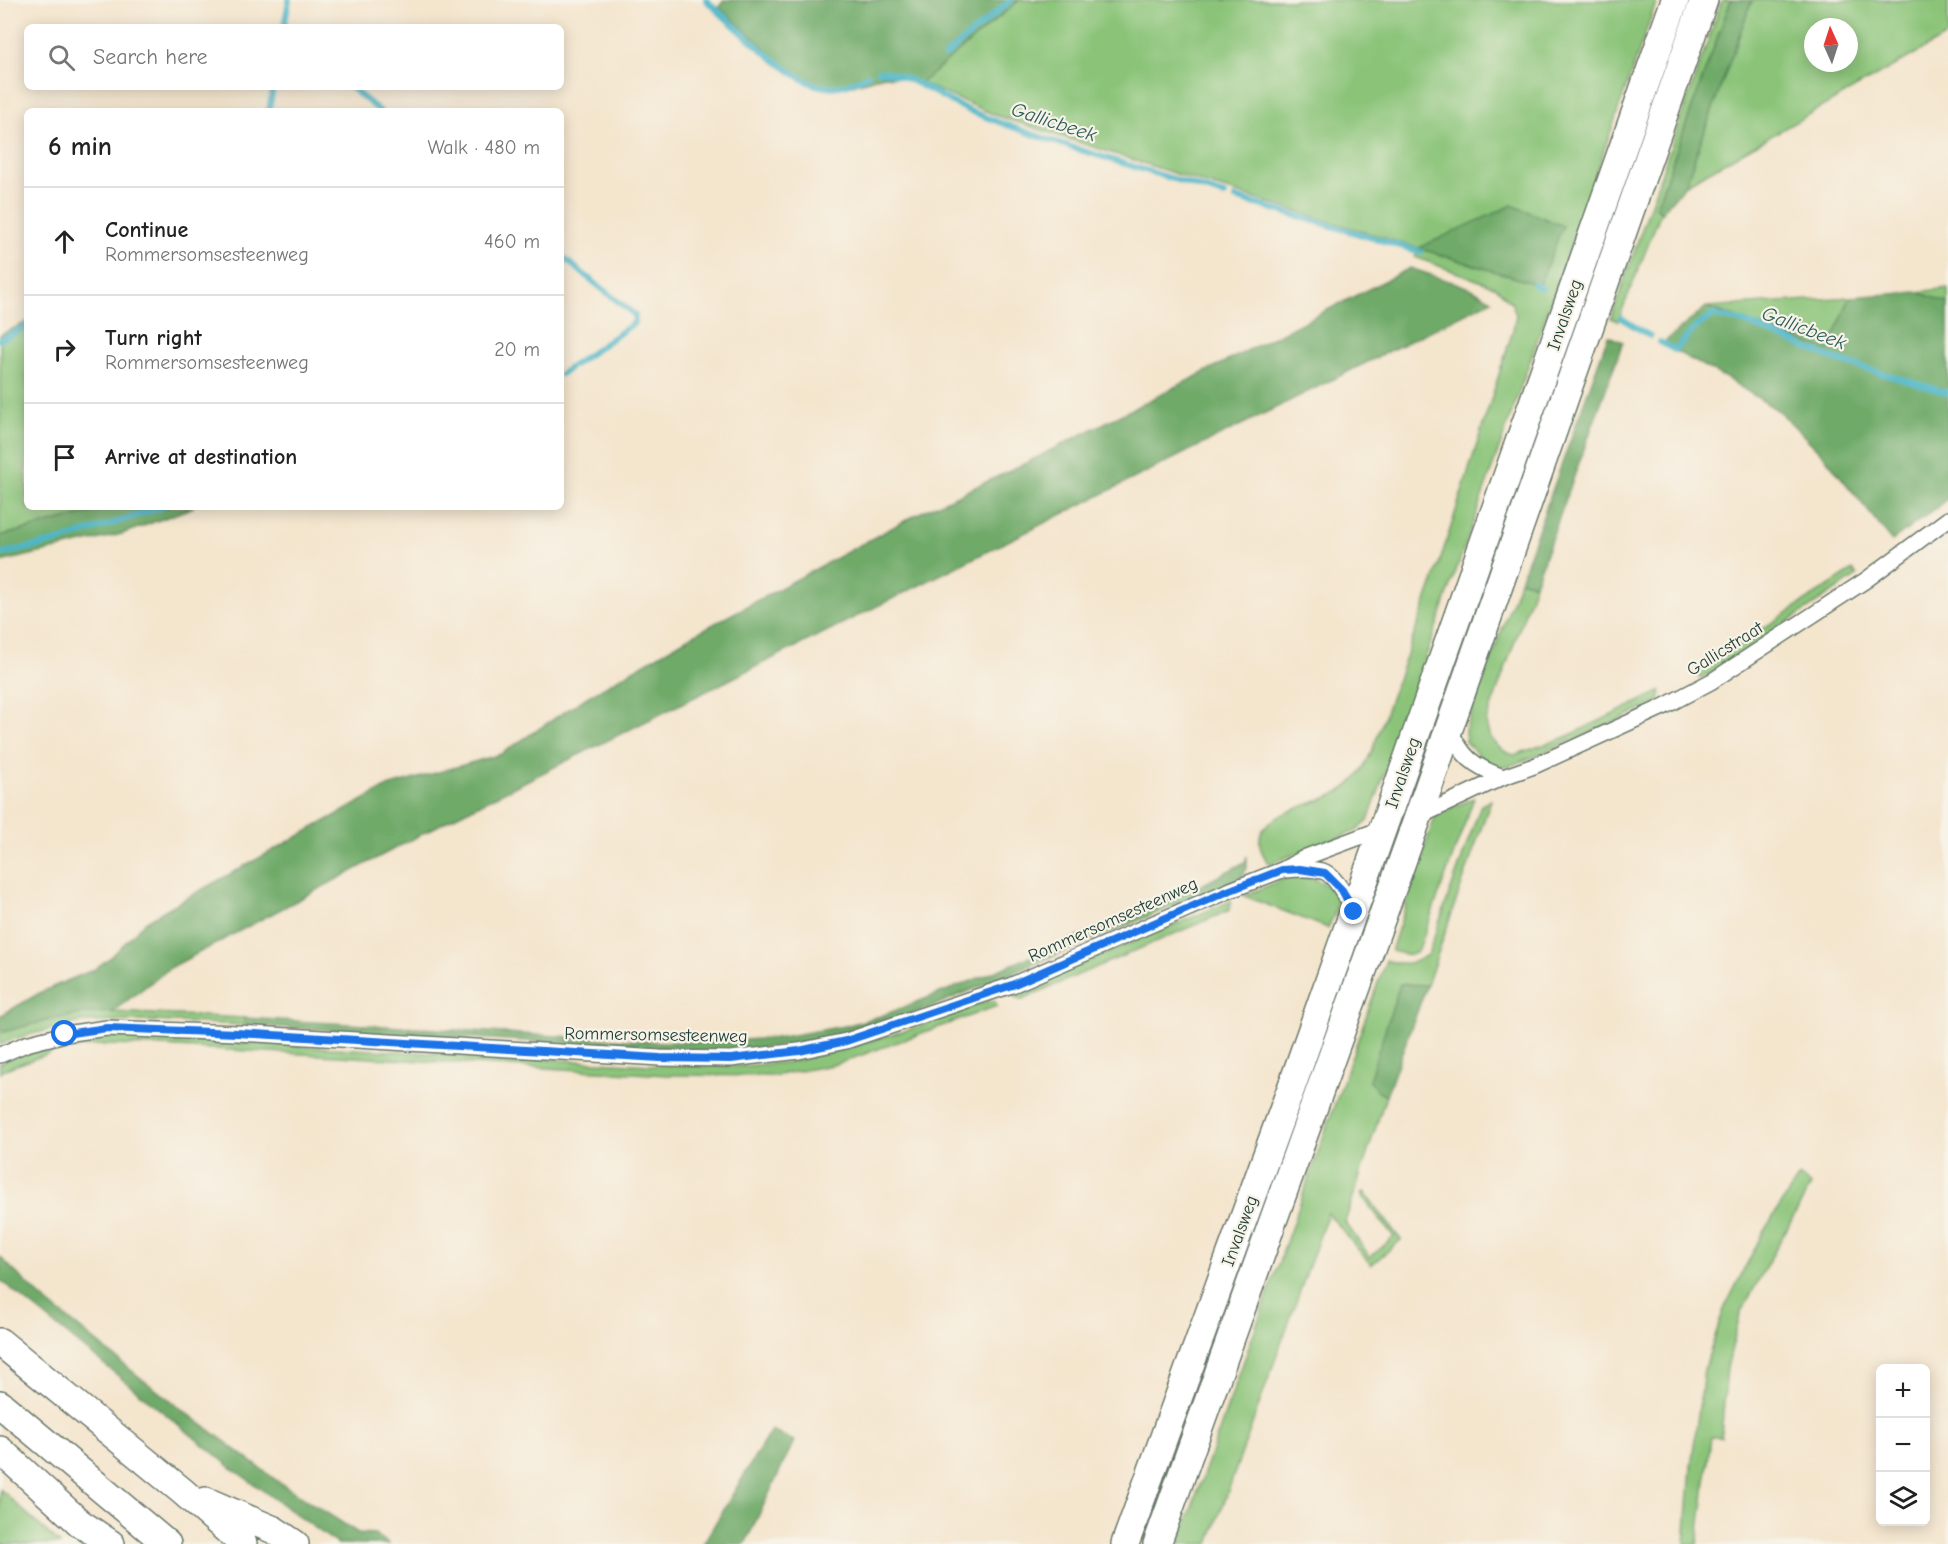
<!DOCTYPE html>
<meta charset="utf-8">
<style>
:root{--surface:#fff;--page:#f6f6f6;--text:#222;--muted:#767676;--line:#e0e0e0}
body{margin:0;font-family:"Comic Neue",sans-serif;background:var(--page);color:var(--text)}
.controls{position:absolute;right:18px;bottom:18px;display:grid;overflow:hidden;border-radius:9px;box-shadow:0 3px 15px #0003}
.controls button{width:54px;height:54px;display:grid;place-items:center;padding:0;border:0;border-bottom:2px solid var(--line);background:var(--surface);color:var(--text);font:30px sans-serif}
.compass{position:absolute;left:1804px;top:18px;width:54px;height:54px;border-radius:50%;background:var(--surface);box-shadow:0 3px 15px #0003;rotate:357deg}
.stop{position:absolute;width:18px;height:18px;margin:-14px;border:4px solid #1a73e8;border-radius:50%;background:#fff}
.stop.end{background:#1a73e8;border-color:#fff;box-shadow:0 2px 6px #0008}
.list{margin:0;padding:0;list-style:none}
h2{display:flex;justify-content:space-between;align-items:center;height:78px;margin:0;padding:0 24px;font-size:26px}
h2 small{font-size:20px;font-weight:400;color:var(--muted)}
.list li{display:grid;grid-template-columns:39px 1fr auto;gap:18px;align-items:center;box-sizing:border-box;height:108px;padding:0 24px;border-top:2px solid var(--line)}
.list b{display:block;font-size:22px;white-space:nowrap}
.list p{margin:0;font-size:20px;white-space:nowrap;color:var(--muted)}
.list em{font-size:20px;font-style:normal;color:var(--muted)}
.icon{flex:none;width:33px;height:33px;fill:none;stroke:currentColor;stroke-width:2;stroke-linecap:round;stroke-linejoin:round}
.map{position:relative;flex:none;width:1948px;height:1544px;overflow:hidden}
.search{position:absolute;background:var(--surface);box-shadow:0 3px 15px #0003;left:24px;top:24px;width:540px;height:66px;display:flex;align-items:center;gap:15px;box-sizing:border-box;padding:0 21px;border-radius:9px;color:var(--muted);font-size:22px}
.panel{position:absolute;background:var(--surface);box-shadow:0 3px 15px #0003;left:24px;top:108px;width:540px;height:402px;border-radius:9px}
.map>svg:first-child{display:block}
.green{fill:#8bc479;stroke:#558056;stroke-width:1.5;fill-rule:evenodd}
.forest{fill:#70aa69;stroke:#48744e;stroke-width:1.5}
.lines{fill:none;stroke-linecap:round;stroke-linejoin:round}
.stream{stroke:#4bb6c8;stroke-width:6}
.street-casing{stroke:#6a786a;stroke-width:18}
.highway-casing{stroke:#6a786a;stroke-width:30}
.street{stroke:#fff;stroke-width:15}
.highway{stroke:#fff;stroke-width:27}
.route{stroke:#1a73e8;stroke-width:8}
.labels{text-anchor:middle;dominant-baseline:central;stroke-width:4.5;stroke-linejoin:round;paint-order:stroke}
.street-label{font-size:18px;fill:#1f3d34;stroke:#f7f3e8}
.water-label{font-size:20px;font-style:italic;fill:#2a5b59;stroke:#f7f3e8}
</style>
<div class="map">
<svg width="1948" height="1544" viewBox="0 0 1948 1544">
<rect width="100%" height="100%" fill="#f7f3e8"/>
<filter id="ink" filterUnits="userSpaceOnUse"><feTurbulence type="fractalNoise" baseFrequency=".0167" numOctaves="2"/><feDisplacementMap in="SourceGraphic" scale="12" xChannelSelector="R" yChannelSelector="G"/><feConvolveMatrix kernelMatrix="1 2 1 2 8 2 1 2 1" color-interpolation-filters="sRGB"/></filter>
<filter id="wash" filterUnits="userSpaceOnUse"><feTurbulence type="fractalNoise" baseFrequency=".008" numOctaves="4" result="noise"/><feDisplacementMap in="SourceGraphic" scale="24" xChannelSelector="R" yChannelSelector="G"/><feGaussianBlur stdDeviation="1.35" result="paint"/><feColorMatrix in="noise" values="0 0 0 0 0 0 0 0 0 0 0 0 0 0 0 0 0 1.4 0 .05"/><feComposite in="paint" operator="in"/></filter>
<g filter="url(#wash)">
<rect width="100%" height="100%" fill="#f4e5cd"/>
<!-- green -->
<path class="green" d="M1019 0H1657L1368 821 1358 830 1269 864C1232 815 1313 808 1341 791 1356 782 1364 767 1372 751L1436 574 1513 330 1516 315 1512 304 1496 287 1415 257 1418 248 1207 184 995 115 921 83Z
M1722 0H1731L1656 207 1661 212 1618 321 1611 318Z
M1752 0H1948V35L1685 185ZM1813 27H1849V63H1813Z
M1948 288V303L1918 292Z
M1850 297 1829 350 1706 307Z
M27 322V507H112L0 536V335Z
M1853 570 1857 576 1709 674 1700 678 1693 674Z
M1520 580 1535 585 1486 722C1488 739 1498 750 1514 755L1566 737 1661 691 1659 702 1543 753 1507 767H1499L1486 762 1466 743 1465 730Z
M1474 798 1420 946 1416 953 1409 955 1391 951 1433 822 1437 814Z
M1491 800 1427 985 1400 984 1377 1091 1386 1096 1345 1222 1370 1257 1394 1237 1361 1195 1364 1192 1401 1240 1371 1265 1328 1213 1209 1544H1179L1386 960C1403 965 1414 965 1428 954L1479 810 1481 805Z
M1294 876C1315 876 1332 883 1339 904L1328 928 1244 896 1281 880Z
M1231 901 1230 910 1020 1000 1015 997 1016 991Z
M991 1000 995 1001 997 1006 837 1064 773 1076 668 1075 161 1046 100 1045 59 1050 8 1068 0 1073V1063C37 1046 72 1039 112 1036L652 1065 743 1066 789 1062 828 1053 921 1026Z
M112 1012 244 1018V1025L152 1021 81 1022 16 1038 0 1045V1027L4 1032C40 1022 75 1013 112 1012Z
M1799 1176 1811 1185 1740 1314 1727 1368 1721 1437H1711L1698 1539 1697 1544H1685L1691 1467 1704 1370 1724 1309 1762 1234Z
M0 1489 60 1544H0Z"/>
<!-- forest -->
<path class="forest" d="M724 0H1019L921 83 898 77 882 76 853 85 833 86 810 84 789 70 719 7Z
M1731 0H1752L1685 185 1662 212 1656 207Z
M1512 205 1563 226 1539 285 1418 248Z
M1410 268 1470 288 1492 300 456 816 170 968 112 1012 87 1013 48 1020 3 1032 0 1027V1016L43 991 95 969 113 955 145 922 165 910 387 787 501 754 587 697 686 639 923 511 1012 470Z
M1918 292 1948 303V499L1892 541 1824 456 1779 411 1726 378 1662 344 1706 307 1829 350 1850 297Z
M1608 336 1623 342 1535 584 1520 580Z
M112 507H194L122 534 0 562V536Z
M1247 856V868L1241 878 926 1009 865 1029 787 1045 718 1052 244 1025V1018L660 1042H711L776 1038 845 1026 881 1016 984 976 1202 885 1245 862Z
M1400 984 1427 985 1386 1096 1377 1091 1369 1080Z
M0 1257 41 1297 142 1379 280 1483 358 1533 375 1534 389 1544H338L326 1536 233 1469 0 1280Z
M771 1430 794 1441 745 1544H703Z"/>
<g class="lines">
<!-- stream -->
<path class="stream" d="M706 0C729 21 792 81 820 86 837 90 854 83 868 75
M284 27 289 0
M945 56 1011 0
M879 71C903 71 949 103 975 113 1056 145 1141 168 1224 195
M350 87 380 111
M269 111 273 87
M1235 198 1421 252
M561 256 635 315 634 323 561 374
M1534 285 1542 288
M1621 318 1650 336
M0 340 27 326
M1660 342 1675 350 1696 327 1713 315 1744 322 1837 360 1948 393
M0 554 59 541 163 507"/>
</g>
</g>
<g filter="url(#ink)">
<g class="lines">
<!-- street casing -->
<g class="street-casing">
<path id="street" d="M1449 728C1462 757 1473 766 1503 777
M1418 817 1503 777 1534 766 1663 707 1712 681 1866 580 1948 519
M1285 870C1295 869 1315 868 1325 872 1337 878 1348 900 1354 912
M0 1055 26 1044 65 1034 107 1028 237 1033 660 1058 731 1059 799 1051 846 1041 1012 985 1228 891 1282 870 1306 857 1384 828"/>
</g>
<!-- highway casing -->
<g class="highway-casing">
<path id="highway" d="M0 1342 182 1491 243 1544
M0 1404 167 1544
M0 1450 80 1523 111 1544
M206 1501 274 1530 295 1544
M1125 1544 1293 1083 1675 0
M1157 1544 1418 817 1704 0"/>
</g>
<!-- street -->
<use href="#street" class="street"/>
<!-- highway -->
<use href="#highway" class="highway"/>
</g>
</g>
<g class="lines" filter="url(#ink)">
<!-- route -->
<path class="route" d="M65 1034 107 1028 237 1033 660 1058 731 1059 799 1051 846 1041 1012 985 1228 891 1282 870 1300 869 1325 873 1342 890 1354 912"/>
</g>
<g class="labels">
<!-- street labels -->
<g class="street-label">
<text transform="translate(1565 315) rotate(-71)">Invalsweg</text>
<text transform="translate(1725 649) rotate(-32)">Gallicstraat</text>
<text transform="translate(1403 773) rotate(-71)">Invalsweg</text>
<text transform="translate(1113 920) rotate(-24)">Rommersomsesteenweg</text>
<text transform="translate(656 1035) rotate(1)">Rommersomsesteenweg</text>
<text transform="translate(1240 1231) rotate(-70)">Invalsweg</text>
</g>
<!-- water labels -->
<g class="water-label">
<text transform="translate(1054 122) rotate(18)">Gallicbeek</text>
<text transform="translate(1804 328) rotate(21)">Gallicbeek</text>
</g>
</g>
</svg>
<div class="controls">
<button>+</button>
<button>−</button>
<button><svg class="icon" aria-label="layers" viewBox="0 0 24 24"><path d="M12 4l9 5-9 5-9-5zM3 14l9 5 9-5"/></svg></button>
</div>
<svg class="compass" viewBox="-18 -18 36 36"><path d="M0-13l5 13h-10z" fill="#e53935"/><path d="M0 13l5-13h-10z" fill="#767676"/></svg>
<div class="stop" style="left:65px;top:1034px"></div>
<div class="stop end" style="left:1354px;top:912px"></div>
<div class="search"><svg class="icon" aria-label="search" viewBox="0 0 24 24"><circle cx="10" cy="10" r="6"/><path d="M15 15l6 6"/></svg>Search here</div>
<section class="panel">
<h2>6 min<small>Walk · 480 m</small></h2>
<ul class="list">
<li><svg class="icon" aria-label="ahead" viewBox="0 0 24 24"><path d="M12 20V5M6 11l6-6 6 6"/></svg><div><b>Continue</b><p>Rommersomsesteenweg</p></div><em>460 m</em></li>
<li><svg class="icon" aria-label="right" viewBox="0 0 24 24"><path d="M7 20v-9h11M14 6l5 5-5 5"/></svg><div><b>Turn right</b><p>Rommersomsesteenweg</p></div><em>20 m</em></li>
<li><svg class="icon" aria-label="arrive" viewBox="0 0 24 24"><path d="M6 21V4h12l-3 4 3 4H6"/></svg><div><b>Arrive at destination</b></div></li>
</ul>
</section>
</div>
